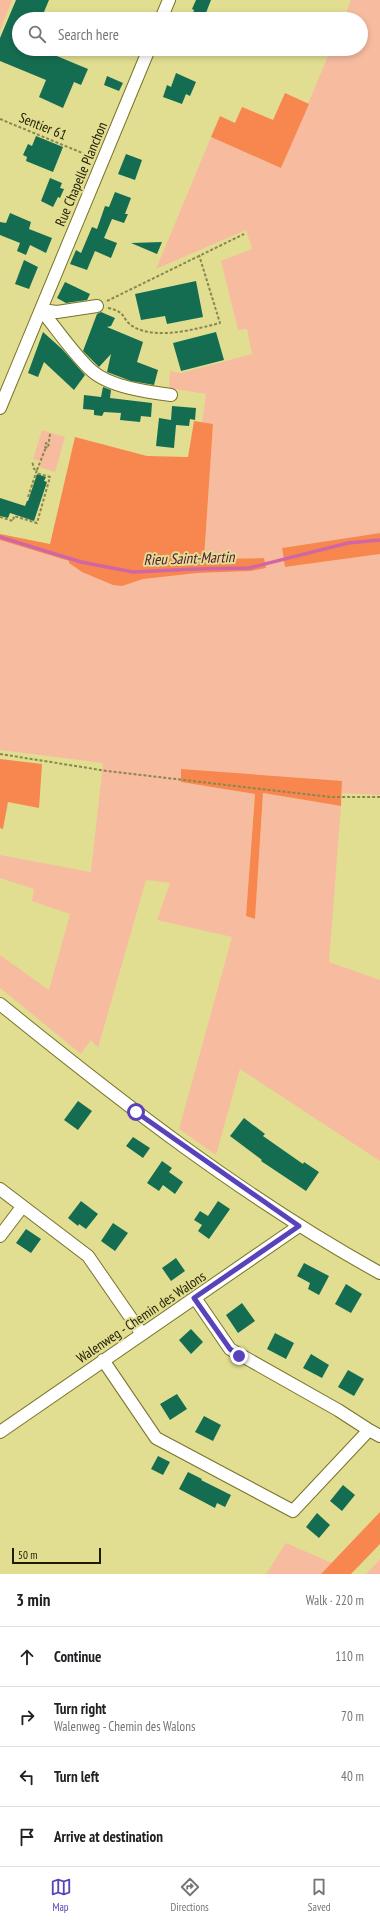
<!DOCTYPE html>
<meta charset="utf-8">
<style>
:root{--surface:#fff;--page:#f2f2f2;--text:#202124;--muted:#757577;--line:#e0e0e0;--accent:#5942ba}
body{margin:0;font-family:"PT Sans Narrow",sans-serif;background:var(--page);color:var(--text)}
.scale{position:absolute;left:12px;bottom:10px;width:89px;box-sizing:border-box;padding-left:4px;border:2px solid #1d1b00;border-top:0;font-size:11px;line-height:14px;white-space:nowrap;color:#1d1b00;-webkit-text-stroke:3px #e1de92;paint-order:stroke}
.stop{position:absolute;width:12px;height:12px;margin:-9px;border:3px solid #5942ba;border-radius:50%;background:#fff}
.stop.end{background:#5942ba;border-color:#fff;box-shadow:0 1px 4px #0008}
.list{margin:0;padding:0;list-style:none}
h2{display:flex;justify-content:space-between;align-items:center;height:52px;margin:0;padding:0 16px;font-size:17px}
h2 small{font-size:13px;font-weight:400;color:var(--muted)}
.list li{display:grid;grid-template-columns:26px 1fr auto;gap:12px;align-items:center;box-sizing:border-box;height:60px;padding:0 16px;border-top:1px solid var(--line)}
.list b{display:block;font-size:15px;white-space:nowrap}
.list p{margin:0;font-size:13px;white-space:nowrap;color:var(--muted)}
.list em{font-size:13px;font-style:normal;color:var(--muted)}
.icon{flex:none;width:22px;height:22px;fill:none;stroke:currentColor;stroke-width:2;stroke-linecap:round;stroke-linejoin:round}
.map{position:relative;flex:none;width:380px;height:1574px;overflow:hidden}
.search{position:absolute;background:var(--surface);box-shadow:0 2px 6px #0003;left:12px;right:12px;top:12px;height:44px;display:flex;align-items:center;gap:10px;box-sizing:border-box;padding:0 14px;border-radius:22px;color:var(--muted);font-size:15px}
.sheet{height:292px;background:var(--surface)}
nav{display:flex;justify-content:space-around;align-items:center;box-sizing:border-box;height:56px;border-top:1px solid var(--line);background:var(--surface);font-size:11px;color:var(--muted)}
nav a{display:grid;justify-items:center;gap:2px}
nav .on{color:var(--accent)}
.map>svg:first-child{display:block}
.green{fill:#f7bca0}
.forest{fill:#f7874f}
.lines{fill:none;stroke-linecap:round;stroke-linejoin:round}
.stream{stroke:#d166a5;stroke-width:3.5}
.building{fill:#156d51}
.minor-casing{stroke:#787327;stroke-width:14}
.path{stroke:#898650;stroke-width:2;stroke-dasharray:3 2;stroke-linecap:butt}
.minor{stroke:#fff;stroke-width:12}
.route{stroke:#5942ba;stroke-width:5}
.labels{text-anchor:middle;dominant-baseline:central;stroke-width:4;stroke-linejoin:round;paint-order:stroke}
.street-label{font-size:14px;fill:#1d1b00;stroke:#e1de92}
.water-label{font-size:15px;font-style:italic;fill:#56123d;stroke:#e1de92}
</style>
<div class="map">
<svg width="380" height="1574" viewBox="0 0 380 1574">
<rect width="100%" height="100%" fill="#e1de92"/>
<!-- green -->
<path class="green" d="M0 0H12L0 31Z
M351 0H380V533L282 548 285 567 380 554V795L342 793V781L181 782 255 794 246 916 255 919 263 793 341 806 329 962 380 980V1161L240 1069 216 1155 179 1129 232 937 157 920 170 883 146 880 98 1048 91 1040 81 1054 0 988V955L49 990 70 914 32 901 34 889 0 878V855L91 872 103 763 0 750V540L81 565 197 573 250 571 263 558 204 559 213 424 202 423 206 394 169 388 170 371 181 373 252 354 247 329 238 330 221 261 252 249 246 230 156 269 211 137 281 168 331 49H361V19H344Z
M42 430 65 437 55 472 39 467 41 461 33 459Z
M286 1543 332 1563 321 1574H266Z
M380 1559V1574H366L379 1560Z"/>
<!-- forest -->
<path class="forest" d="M285 93 309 104 281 168 211 137 220 116 235 123 242 107 273 120Z
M194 421 213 424 204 559 264 558 266 568 250 571 197 573 143 579 122 586 113 585 82 572 69 563V561L0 540V534L50 544 75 437 147 456 188 457Z
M380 533V554L285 567 282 548Z
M0 759 42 764 39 808 8 802 3 829 0 828Z
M181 769 342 781 341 806 263 793 255 919 246 916 255 794 181 782Z
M380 1512V1544L351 1574H321Z"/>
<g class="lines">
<!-- stream -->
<path class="stream" d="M0 537 81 562 133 572 196 569 249 568 348 543 380 540"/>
</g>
<!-- building -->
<path class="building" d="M16 0H49L41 19H19V49H54L52 54 88 69 81 85 74 82 63 108 39 97 46 80 0 61V38Z
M196 0H211L204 18 193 14 194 10 192 9Z
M176 73 196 82 190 96 186 94 182 104 163 97 167 85 171 87Z
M107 76 123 83 119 91 104 85Z
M36 136 63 147 53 172 26 161 27 157 23 155 28 144 32 146Z
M126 154 142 160 135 180 118 174Z
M50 178 62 183 60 188 64 189 60 198 58 197 53 207 41 201Z
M115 192 131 198 125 214H128L124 223 112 219 104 238 117 243 111 258 95 251 87 270 70 264 76 250 81 253 92 227 97 229 105 206 109 207Z
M10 213 31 222 29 229 52 238 46 253 30 245 26 255 17 251 20 243 0 235V222L6 223Z
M162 242 157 254 131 243Z
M24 260 38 267 29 289 15 284Z
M196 281 203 317 167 324 165 316 141 320 135 294Z
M65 282 90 294 87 300 66 303 57 298Z
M101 312 115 318 111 326 107 327 143 342 137 362 158 370 154 385 131 381 107 372 111 354 99 367 83 351 97 314Z
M43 332 62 349 85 375 74 390 44 362 38 377 28 373Z
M216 332 224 360 181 371 173 343Z
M103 387 111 390 110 398 152 403 151 417 141 416 140 422 120 420 121 413 104 412 102 416 94 415V410L83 409 84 395 101 397Z
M172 406 196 408 195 420 190 419 189 426 176 425 174 448 156 446 159 418 171 420Z
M37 474 46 477 44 481 47 482 34 521 10 513 8 518 0 516V498L25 506 27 501H28Z
M78 1101 92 1111 78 1130 64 1120Z
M244 1118 265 1134 263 1136 303 1164 304 1162 319 1172 306 1191 261 1161 262 1160 230 1136Z
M133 1137 150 1148 143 1158 126 1146Z
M162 1161 172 1168 169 1172 183 1182 175 1194 163 1185 159 1191 147 1183Z
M81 1201 98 1214 86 1229 79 1224 78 1226 68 1218Z
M218 1201 230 1209 209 1239 198 1231 202 1225 194 1220 200 1211 208 1216Z
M113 1223 128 1233 115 1251 101 1241Z
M26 1229 41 1239 31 1253 16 1243Z
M176 1258 185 1271 171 1281 162 1268Z
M304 1263 329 1276 319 1295 308 1289 310 1283 297 1276Z
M346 1284 362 1294 351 1313 335 1304Z
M242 1303 255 1321 238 1333 226 1315Z
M191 1329 203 1342 191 1354 179 1340Z
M275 1333 294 1343 286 1359 267 1349Z
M311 1354 329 1365 322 1378 303 1368Z
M348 1370 364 1379 354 1396 338 1387Z
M177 1394 187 1409 170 1420 160 1404Z
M204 1416 221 1425 213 1441 195 1432Z
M158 1456 170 1462 163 1475 151 1469Z
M188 1472 202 1479 201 1480 231 1495 225 1507 217 1503 215 1508 179 1489Z
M343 1485 355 1495 342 1511 330 1501Z
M317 1513 330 1525 319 1538 306 1527Z"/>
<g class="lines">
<!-- minor casing -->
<g class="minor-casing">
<path id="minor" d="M161 19 169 0
M41 310C57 329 74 355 92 371 110 387 148 392 171 395
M41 310 57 312 97 306
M0 408 149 49
M0 1004C121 1102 244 1198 380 1273
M0 1189 88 1256 142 1334
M0 1236 22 1207
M195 1298 230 1349 338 1410 369 1430
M103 1360 156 1438 293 1511 369 1430 380 1436
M0 1432 299 1226"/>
</g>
<!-- path -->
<path class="path" d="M0 119 92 157
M107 301 244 234
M108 308C128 312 121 320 134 327 157 340 196 329 220 323L199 255
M47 444 46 443 45 447 48 448 50 434
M37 470 46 447
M28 497 37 470 34 469 32 461
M0 517 13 521 14 516 37 523 50 477 36 473
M0 754 107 771 278 791 331 797H380"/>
<!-- minor -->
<use href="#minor" class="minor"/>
</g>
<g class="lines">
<!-- route -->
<path class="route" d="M136 1112 299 1226 194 1298 230 1349 239 1356"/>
</g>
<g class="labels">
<!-- street labels -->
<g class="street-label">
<text transform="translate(43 126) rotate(22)">Sentier 61</text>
<text transform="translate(81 174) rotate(-67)">Rue Chapelle Planchon</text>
<text transform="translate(141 1317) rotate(-34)">Walenweg - Chemin des Walons</text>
</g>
<!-- water labels -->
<g class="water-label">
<text transform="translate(189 558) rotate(-2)">Rieu Saint-Martin</text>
</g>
</g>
</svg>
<div class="scale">50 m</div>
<div class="stop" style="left:136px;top:1112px"></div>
<div class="stop end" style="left:239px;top:1356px"></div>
<div class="search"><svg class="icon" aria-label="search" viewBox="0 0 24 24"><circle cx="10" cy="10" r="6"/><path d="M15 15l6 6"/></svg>Search here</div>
</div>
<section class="sheet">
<h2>3 min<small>Walk · 220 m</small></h2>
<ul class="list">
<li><svg class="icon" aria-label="ahead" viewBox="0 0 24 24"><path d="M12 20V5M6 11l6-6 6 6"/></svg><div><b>Continue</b></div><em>110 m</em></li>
<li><svg class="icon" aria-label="right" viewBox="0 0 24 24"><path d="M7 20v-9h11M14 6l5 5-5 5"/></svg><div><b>Turn right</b><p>Walenweg - Chemin des Walons</p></div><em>70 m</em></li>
<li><svg class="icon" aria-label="left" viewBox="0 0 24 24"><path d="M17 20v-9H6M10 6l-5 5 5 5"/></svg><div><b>Turn left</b></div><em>40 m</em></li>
<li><svg class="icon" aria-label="arrive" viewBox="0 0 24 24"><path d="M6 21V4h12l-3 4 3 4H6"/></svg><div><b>Arrive at destination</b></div></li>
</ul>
</section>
<nav>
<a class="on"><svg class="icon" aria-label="map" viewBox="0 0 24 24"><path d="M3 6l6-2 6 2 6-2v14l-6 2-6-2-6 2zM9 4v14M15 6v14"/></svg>Map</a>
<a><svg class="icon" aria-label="directions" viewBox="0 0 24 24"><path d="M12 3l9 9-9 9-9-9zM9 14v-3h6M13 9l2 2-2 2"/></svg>Directions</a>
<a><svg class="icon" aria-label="saved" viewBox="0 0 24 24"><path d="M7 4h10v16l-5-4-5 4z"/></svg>Saved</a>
</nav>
